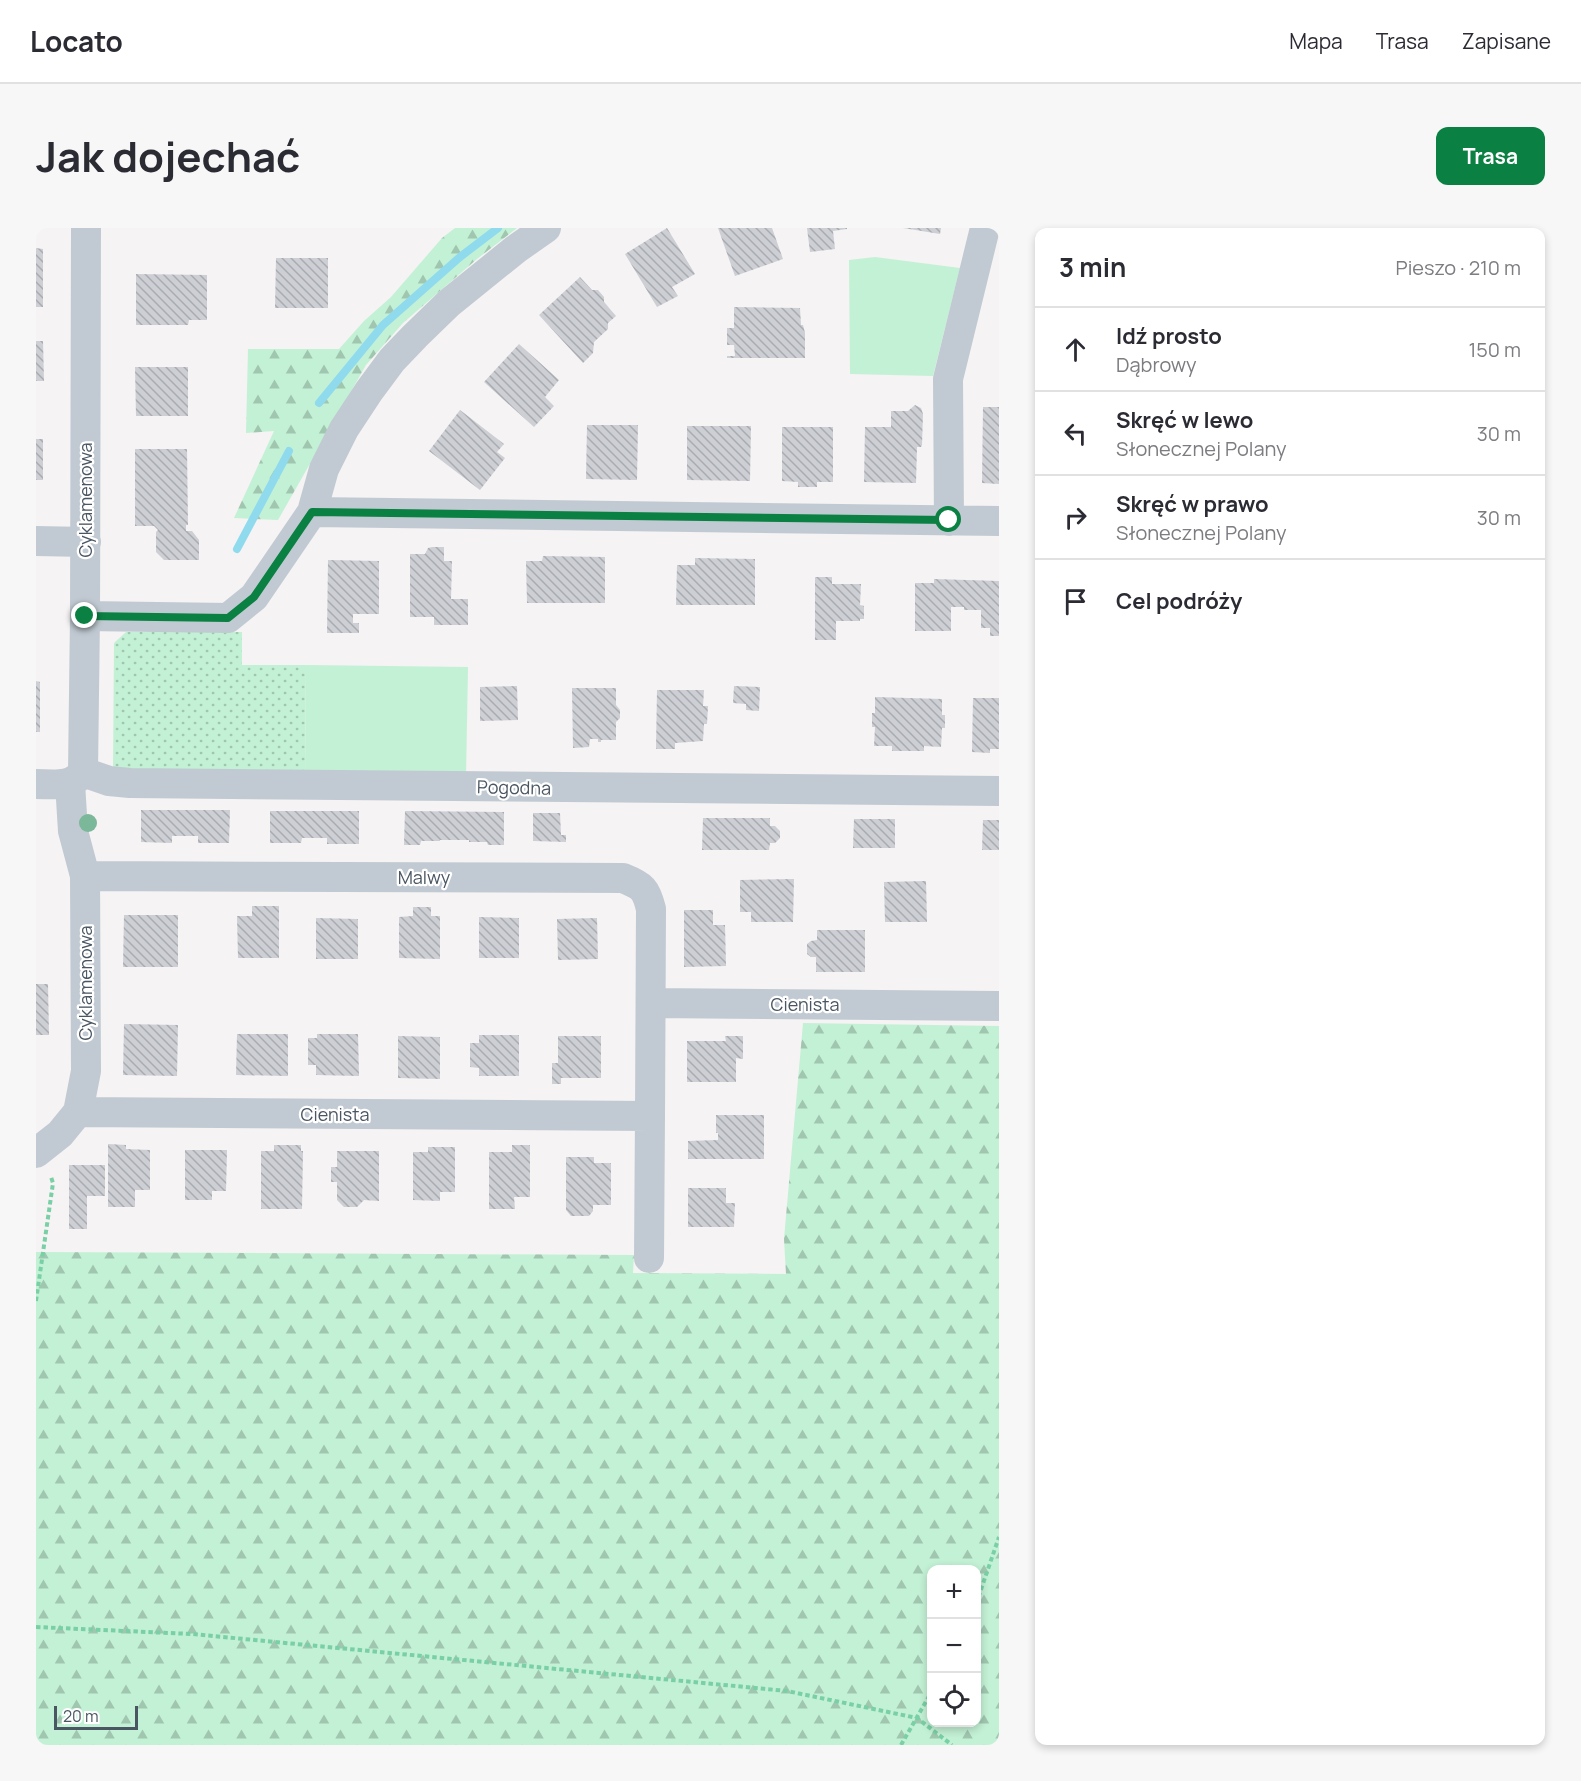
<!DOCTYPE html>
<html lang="pl">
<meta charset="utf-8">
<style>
:root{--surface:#fff;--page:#f7f7f7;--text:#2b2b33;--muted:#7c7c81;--line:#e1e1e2;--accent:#0b8043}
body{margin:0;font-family:Manrope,sans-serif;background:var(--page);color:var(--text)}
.controls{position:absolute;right:18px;bottom:18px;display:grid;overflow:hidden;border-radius:12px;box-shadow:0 3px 9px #0003}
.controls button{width:54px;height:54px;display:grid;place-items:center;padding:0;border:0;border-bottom:2px solid var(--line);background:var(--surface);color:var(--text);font:30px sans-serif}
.scale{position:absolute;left:18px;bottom:15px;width:84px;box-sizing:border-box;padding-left:6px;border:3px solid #4a5661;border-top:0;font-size:16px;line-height:21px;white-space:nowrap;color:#4a5661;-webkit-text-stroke:4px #fff;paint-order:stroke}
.stop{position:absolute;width:18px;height:18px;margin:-14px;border:4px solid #0b8043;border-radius:50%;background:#fff}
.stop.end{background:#0b8043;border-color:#fff;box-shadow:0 2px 6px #0008}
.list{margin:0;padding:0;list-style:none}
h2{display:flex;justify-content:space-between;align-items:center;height:78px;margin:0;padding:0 24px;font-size:26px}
h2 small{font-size:20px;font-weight:400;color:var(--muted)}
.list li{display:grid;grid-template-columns:39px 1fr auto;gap:18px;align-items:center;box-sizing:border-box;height:84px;padding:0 24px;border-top:2px solid var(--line)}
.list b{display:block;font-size:22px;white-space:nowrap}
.list p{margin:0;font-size:20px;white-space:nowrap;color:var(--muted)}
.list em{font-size:20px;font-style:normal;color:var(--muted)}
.icon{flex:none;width:33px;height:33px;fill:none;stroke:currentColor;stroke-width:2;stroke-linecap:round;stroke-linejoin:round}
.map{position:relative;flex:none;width:963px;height:1517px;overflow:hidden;border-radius:12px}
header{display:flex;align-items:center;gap:36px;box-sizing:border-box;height:84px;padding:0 30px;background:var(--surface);border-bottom:2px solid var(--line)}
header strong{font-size:28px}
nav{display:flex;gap:33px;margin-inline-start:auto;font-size:21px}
.intro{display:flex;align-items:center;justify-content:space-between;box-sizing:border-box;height:144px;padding:0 36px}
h1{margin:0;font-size:42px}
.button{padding:15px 27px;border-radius:12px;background:var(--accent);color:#fff;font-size:21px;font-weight:700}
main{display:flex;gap:36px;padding:0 36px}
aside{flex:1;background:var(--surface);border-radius:12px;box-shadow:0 3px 9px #0003}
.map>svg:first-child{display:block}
.grass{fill:#c3f1d5}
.forest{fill:url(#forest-firs);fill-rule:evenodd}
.park{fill:url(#park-dots)}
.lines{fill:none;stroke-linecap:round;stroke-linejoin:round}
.stream{stroke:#90daee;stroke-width:8}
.building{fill:url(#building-back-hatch)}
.path{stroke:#7ad0a6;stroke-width:4;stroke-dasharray:4.5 3;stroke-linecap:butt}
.street{stroke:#c1cad2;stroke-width:30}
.tree{fill:#7bb799}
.route{stroke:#0b8043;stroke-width:8}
.labels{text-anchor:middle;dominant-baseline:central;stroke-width:4.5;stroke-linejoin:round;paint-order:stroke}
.street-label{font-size:18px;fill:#4a5661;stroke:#fff}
</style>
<header>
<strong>Locato</strong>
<nav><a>Mapa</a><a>Trasa</a><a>Zapisane</a></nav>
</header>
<div class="intro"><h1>Jak dojechać</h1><a class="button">Trasa</a></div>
<main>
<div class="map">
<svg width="963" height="1517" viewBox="0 0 963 1517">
<defs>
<pattern id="forest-firs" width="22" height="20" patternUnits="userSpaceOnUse" patternTransform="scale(1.5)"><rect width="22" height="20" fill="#c3f1d5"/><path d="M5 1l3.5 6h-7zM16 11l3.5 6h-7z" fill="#a0c6b0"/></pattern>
<pattern id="park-dots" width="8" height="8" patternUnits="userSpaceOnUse" patternTransform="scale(1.5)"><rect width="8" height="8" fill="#c3f1d5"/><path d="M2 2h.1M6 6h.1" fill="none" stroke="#a0c6b0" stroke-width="1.8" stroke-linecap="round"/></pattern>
<pattern id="building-back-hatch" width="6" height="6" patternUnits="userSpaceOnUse" patternTransform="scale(1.5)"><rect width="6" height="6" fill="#cdcfd5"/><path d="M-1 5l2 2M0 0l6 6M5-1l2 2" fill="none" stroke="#a8abb0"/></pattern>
</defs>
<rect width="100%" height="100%" fill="#f5f3f3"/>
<!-- grass -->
<path class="grass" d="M839 29 924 40 897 148 814 146 813 32Z
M270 437 432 439 430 549 269 547Z"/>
<!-- forest -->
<path class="forest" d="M419 0H481L441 31 367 95 330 137 242 292 198 290 238 203 210 205 212 121H303L328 93 355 69 406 10Z
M767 795 963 798V1517H0V1024L598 1027 597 1045 750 1046 748 1011ZM896 1342H940V1494H896Z"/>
<!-- park -->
<path class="park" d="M90 404H206V437H270L269 547 77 545 78 415Z"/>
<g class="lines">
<!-- stream -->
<path class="stream" d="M283 175 347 97 424 29 462 0
M201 321 253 223"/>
</g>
<!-- building -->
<path class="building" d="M631 0 659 46 636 59 642 68 621 79 589 26Z
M682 0H736L747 31 699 48Z
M771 0H811V1L797 3 799 21 774 24Z
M867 0H905L904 6Z
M0 20 7 21V79H0Z
M240 30H292V80H239Z
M100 46 171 47V92H153L152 97H100Z
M544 49 556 62H562L568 69V74L580 88 572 95V101L558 114 557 125 547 135 503 87Z
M698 79 764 80 765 97H767L769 105V130H691V128H699L698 117H691V100H698Z
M0 113H7L8 153H0Z
M483 116 523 152 509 169 518 178 498 199 448 154Z
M99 139H152V188H100Z
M879 177 885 180 887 186 886 217 885 219H881L880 255 828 254 829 199H855V183H872Z
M947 179H963V256L946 255Z
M424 182 468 216 461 224 469 230 444 262 393 223Z
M551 197H602L601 252 550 251Z
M651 198H715L714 253 651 252Z
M746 199H797V254H781V259H762V254L746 253Z
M0 211H7V252H0Z
M99 221H151L152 297H150V303H156L163 312V332H128L120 324V304L122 302 118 298H99Z
M396 319H408V333H416L415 371H432V397H398V389H374V326H389L392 320Z
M507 328 569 329V375H491L490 333H506Z
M659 330 719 331V377H640L641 337H659Z
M292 332 343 333V386H317V395H323V405H291Z
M779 349H796V356H825L824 377 828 378V391H824V393H800V412H779Z
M898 351 963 353V408H954V400H945V382H928V379H915V403H879V355H898Z
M0 453 4 454V504H0Z
M481 458 482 492 444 493V459Z
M698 458 724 459 723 483 710 482V476L697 475Z
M536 460H580V477L584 482V490L580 494V512H565V514H562V511H554L553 519 537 520Z
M621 462H668L667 478H672L671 496H668L667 513 639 515V521H620Z
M839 469 906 471V487H909V500H906L905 519 888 518V523H856V518H838L839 499H836V485H839Z
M937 470H963V521H954V525L936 524Z
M105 582H194L193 615H162V608H136V615L105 614Z
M234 583H323V616H291V610H266L265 615H234Z
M369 583 468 584V617H452L451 614H433V612H404V613H385L384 617H368Z
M497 585H524L525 607H530V614L497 613Z
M667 590H734V598H739L744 603V610L739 615H734L733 622H666Z
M818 591H859V620H817Z
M947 592H963V622H946Z
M758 651 757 694H715V684H704V652Z
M890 653 891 694H849L848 654Z
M216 678H243V730H202L201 688H216Z
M377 679H395V688H404V731L363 730V689L377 688Z
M648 682H677V697H689L690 738 648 739Z
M88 687H142V739H87Z
M443 689 483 690V730H443Z
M280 690 322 691V731H280Z
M561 690 562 731 522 732 521 691Z
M781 702H829V744H780V729H775L771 726V716L775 713 781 712Z
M0 756H12L13 807H0Z
M88 796 142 797 141 848 87 847Z
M201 806H252V848L200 847Z
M281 806H322L323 848 280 847V837H272V810H281Z
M443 807H483V848H443V840L434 839V815H443Z
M362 808 404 809V851L362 850Z
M522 808H565V850H525V856H516V835H522Z
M689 808H707V831L700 830V854H651V813H690Z
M680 887H728V931H652V913L682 912V905H680Z
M72 916 90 917V921L114 922V962H99V979H72Z
M238 917H265V923H267L266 981H225V923H238Z
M476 917H494V969H478L479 981H453V924H476Z
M392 919H419V964H404V973L377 972V924H392Z
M149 922H191L190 963H176V972H149Z
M301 923H343V973L328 972 321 979H308L301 972V954H295V939H301Z
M530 929H558V935H575V977H557V983L553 988H535L530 982Z
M33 937H69V968H51V1001H33Z
M652 960H690V975H699L698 999H652Z"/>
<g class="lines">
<!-- path -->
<path class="path" d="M0 1073 17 955 15 949
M940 1376 963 1309
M0 1399 156 1406 751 1463 881 1490 916 1517
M865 1517 896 1463"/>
<!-- street -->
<path class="street" d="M276 284 963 293
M913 293 912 151 949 0
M0 313 50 314
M49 388 192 390 218 369 276 284 288 241 308 201 333 163 356 132 379 108 413 75 480 21 510 0
M47 544 73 553 94 555 963 563
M47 544 49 388 50 0
M0 556C17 556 36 560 47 544
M615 775 963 778
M42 884 614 888 615 681C610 661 607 658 587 650L49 648
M0 925 24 906 42 884 50 843 49 648 37 603 34 555
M613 1030 614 888"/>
</g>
<!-- trees -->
<circle class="tree" cx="52" cy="595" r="9"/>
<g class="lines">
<!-- route -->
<path class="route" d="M49 388 192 390 218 369 276 284 913 292"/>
</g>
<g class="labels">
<!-- street labels -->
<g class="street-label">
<text transform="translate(49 272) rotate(-90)">Cyklamenowa</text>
<text transform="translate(478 559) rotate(1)">Pogodna</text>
<text x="388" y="649">Malwy</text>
<text transform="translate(49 755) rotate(-90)">Cyklamenowa</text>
<text x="769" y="776">Cienista</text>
<text x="299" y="886">Cienista</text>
</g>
</g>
</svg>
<div class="controls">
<button>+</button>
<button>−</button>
<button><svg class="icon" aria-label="locate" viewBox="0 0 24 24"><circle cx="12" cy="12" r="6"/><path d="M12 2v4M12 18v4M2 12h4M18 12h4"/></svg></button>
</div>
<div class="scale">20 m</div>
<div class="stop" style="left:913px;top:292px"></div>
<div class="stop end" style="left:49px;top:388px"></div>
</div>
<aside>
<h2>3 min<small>Pieszo · 210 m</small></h2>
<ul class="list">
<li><svg class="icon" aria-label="ahead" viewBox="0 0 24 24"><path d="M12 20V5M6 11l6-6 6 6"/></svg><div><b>Idź prosto</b><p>Dąbrowy</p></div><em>150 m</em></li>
<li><svg class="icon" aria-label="left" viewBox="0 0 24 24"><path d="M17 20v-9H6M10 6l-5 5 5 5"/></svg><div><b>Skręć w lewo</b><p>Słonecznej Polany</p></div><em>30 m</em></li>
<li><svg class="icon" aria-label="right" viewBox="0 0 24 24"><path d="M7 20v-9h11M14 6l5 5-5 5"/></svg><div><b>Skręć w prawo</b><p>Słonecznej Polany</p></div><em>30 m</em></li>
<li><svg class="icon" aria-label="arrive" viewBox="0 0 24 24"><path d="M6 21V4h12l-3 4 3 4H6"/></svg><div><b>Cel podróży</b></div></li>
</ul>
</aside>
</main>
